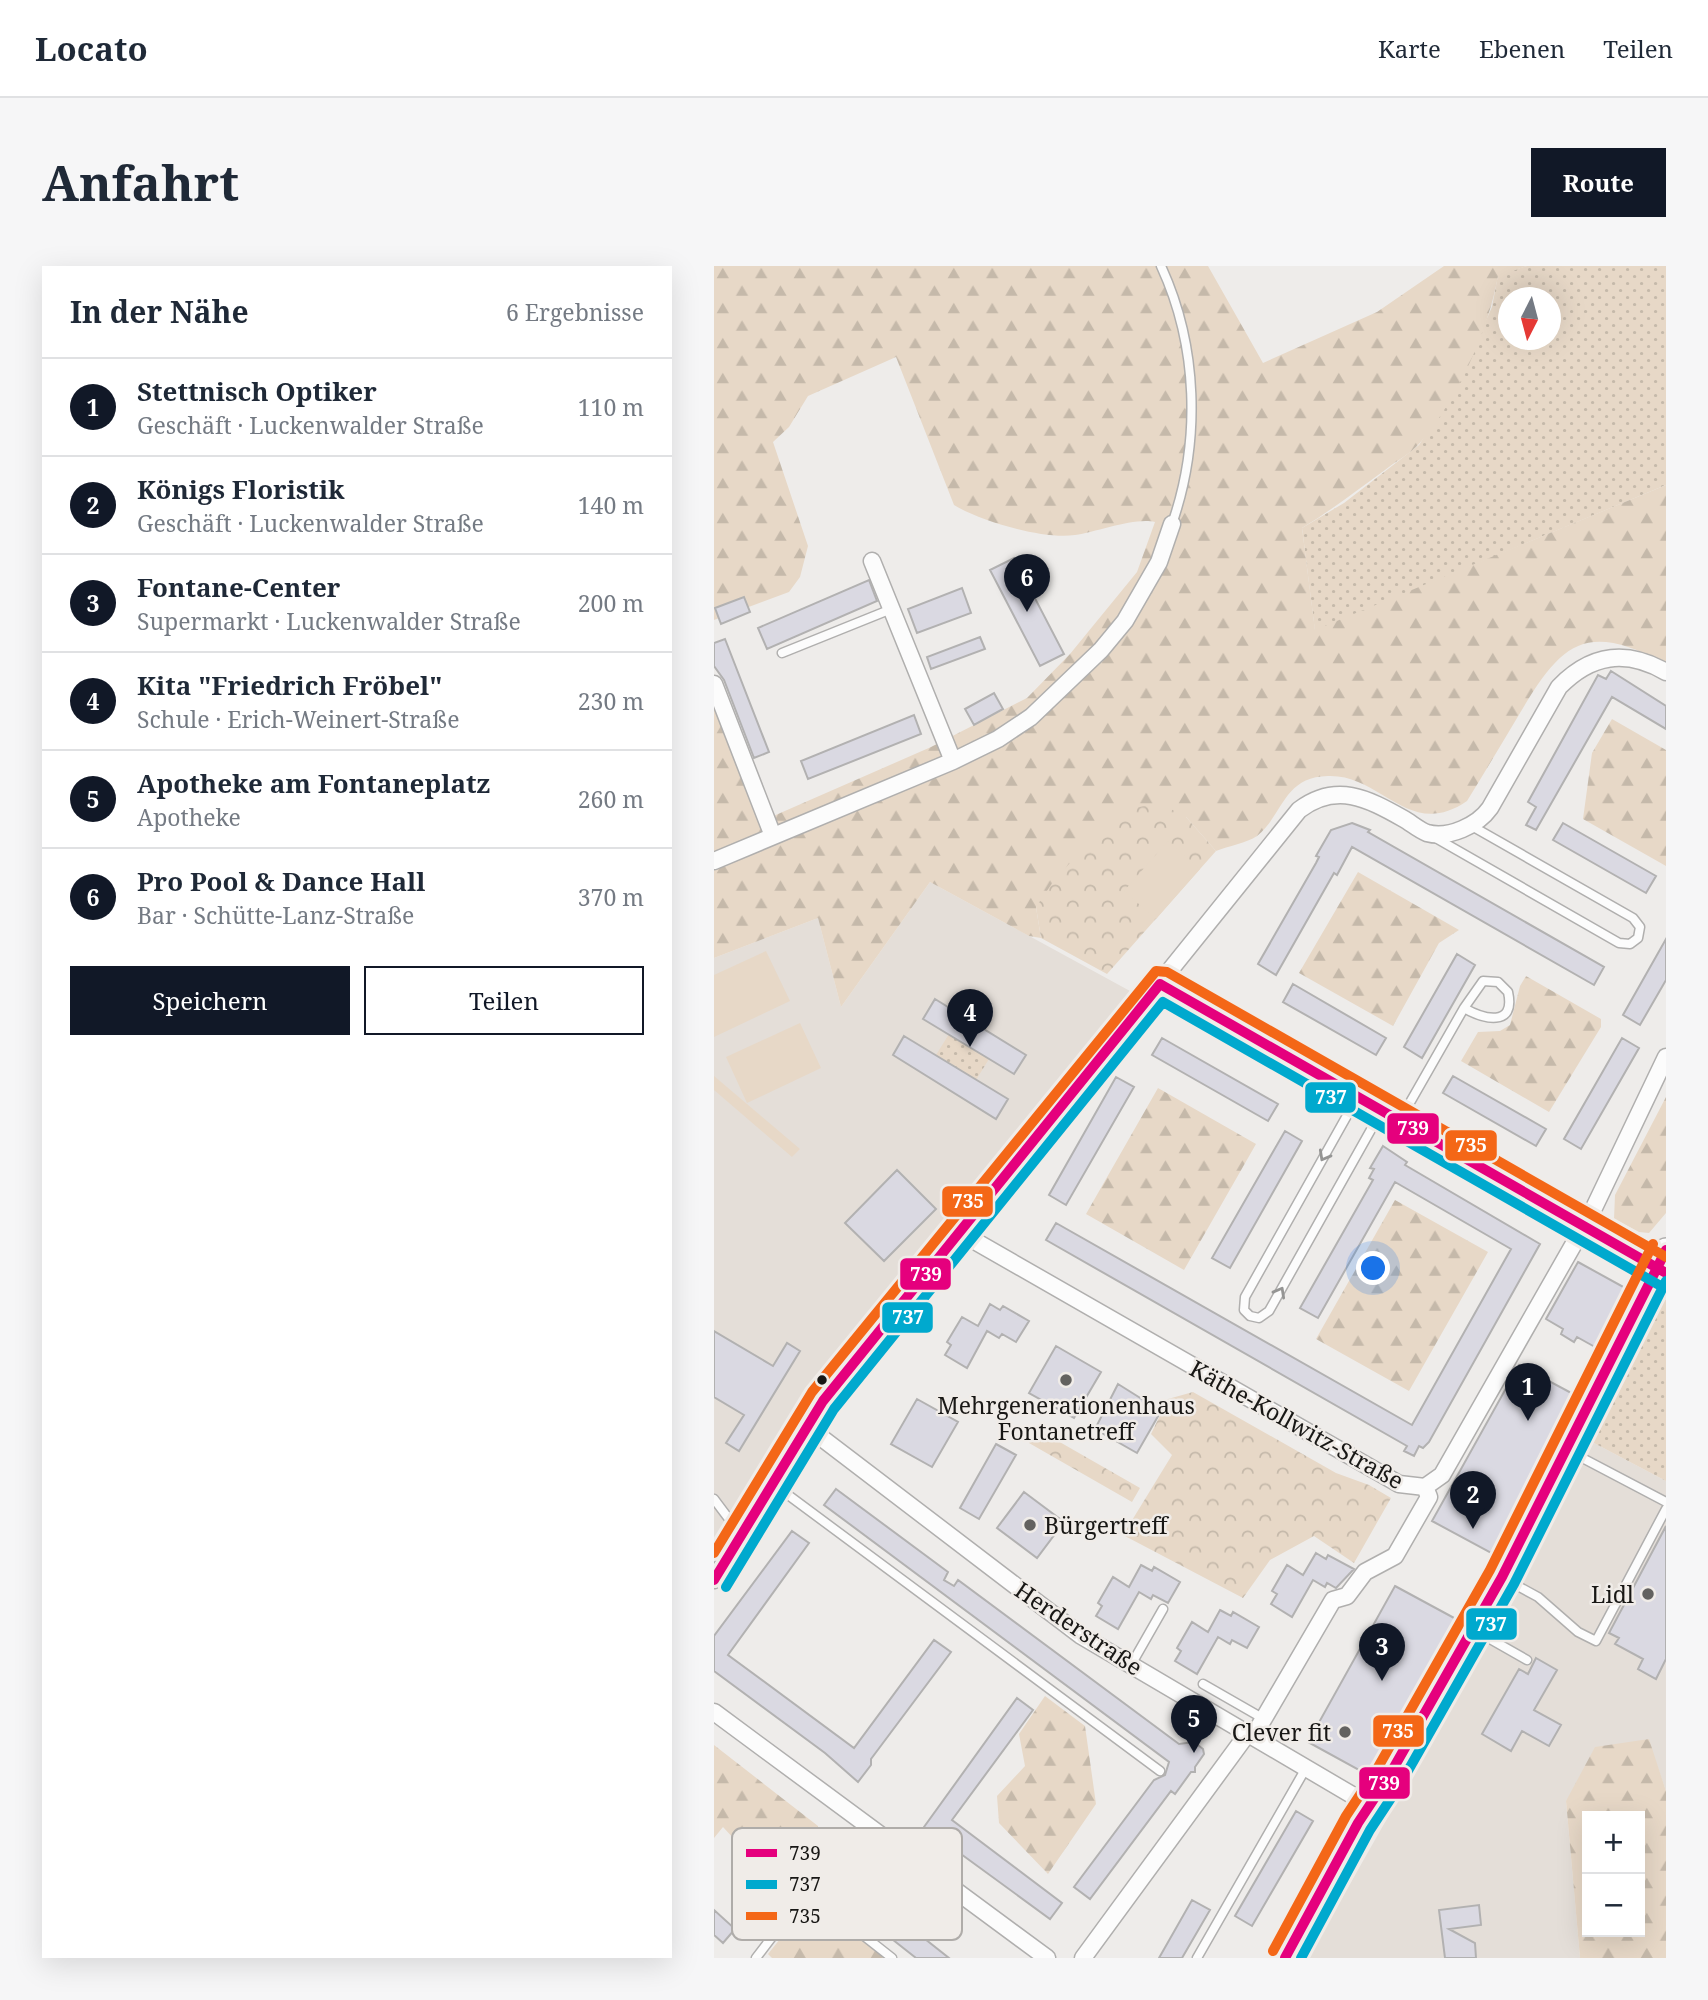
<!DOCTYPE html>
<html lang="de">
<meta charset="utf-8">
<style>
:root{--surface:#fff;--page:#f6f6f7;--text:#1f2937;--muted:#747a83;--line:#e0e1e3;--accent:#111827}
body{margin:0;font-family:"Noto Serif",serif;background:var(--page);color:var(--text)}
.controls{position:absolute;right:21px;bottom:21px;display:grid;overflow:hidden;border-radius:0px;box-shadow:0 7px 28px #0002}
.controls button{width:63px;height:63px;display:grid;place-items:center;padding:0;border:0;border-bottom:2px solid var(--line);background:var(--surface);color:var(--text);font:35px sans-serif}
.compass{position:absolute;left:784px;top:21px;width:63px;height:63px;border-radius:50%;background:var(--surface);box-shadow:0 7px 28px #0002;rotate:186deg}
.you{position:absolute;left:660px;top:1003px;width:24px;height:24px;margin:-18px;border:5px solid #fff;border-radius:50%;background:#1a73e8;box-shadow:0 0 0 10px #1a73e833}
.badge{display:grid;place-items:center;width:46px;height:46px;border-radius:50%;background:var(--accent);color:#fff;font-size:23px;font-weight:700}
.pin{position:absolute;translate:-50% -58px;filter:drop-shadow(0 2px 4px #0008)}
.pin::after{content:'';position:absolute;top:37px;width:24px;height:21px;background:inherit;clip-path:polygon(0 0,100% 0,50% 100%)}
.list{margin:0;padding:0;list-style:none}
h2{display:flex;justify-content:space-between;align-items:center;height:91px;margin:0;padding:0 28px;font-size:30px}
h2 small{font-size:23px;font-weight:400;color:var(--muted)}
.list li{display:grid;grid-template-columns:46px 1fr auto;gap:21px;align-items:center;box-sizing:border-box;height:98px;padding:0 28px;border-top:2px solid var(--line)}
.list b{display:block;font-size:26px;white-space:nowrap}
.list p{margin:0;font-size:23px;white-space:nowrap;color:var(--muted)}
.list em{font-size:23px;font-style:normal;color:var(--muted)}
.actions{display:flex;gap:14px;padding:21px 28px}
.actions a{flex:1;padding:16px 0;border:2px solid var(--accent);border-radius:0px;text-align:center;font-size:24px;color:var(--accent)}
.actions .main{background:var(--accent);color:#fff}
.map{position:relative;flex:none;width:952px;height:1692px;overflow:hidden;border-radius:0px}
header{display:flex;align-items:center;gap:42px;box-sizing:border-box;height:98px;padding:0 35px;background:var(--surface);border-bottom:2px solid var(--line)}
header strong{font-size:33px}
nav{display:flex;gap:38px;margin-inline-start:auto;font-size:24px}
.intro{display:flex;align-items:center;justify-content:space-between;box-sizing:border-box;height:168px;padding:0 42px}
h1{margin:0;font-size:49px}
.button{padding:18px 32px;border-radius:0px;background:var(--accent);color:#fff;font-size:24px;font-weight:700}
main{display:flex;gap:42px;padding:0 42px}
aside{flex:1;background:var(--surface);border-radius:0px;box-shadow:0 7px 28px #0002}
.map>svg:first-child{display:block}
.built{fill:#e4ded8}
.grass{fill:url(#grass-dots);fill-rule:evenodd}
.forest{fill:url(#forest-firs);fill-rule:evenodd}
.park{fill:url(#park-crowns)}
.pitch{fill:#e7d8c7}
.building{fill:#dad9e2;stroke:#b2b1b1;stroke-width:2}
.lines{fill:none;stroke-linecap:round;stroke-linejoin:round}
.lane-casing{stroke:#b0afae;stroke-width:11}
.street-casing{stroke:#b0afae;stroke-width:19}
.secondary-casing{stroke:#b0afae;stroke-width:26}
.lane{stroke:#fcfcfc;stroke-width:8}
.street{stroke:#fcfcfc;stroke-width:16}
.secondary{stroke:#fcfcfc;stroke-width:23}
.bus-1-casing{stroke:#f0ece8;stroke-width:16}
.bus-2-casing{stroke:#f0ece8;stroke-width:16}
.bus-3-casing{stroke:#f0ece8;stroke-width:16}
.bus-1{stroke:#e5007d;stroke-width:10}
.bus-2{stroke:#00a9ce;stroke-width:10}
.bus-3{stroke:#f46717;stroke-width:10}
.oneway{stroke:#959594}
.bus-dot{fill:#181715;stroke:#f0ece8;stroke-width:2.5}
.poi-dot{fill:#636260;stroke:#f0ece8;stroke-width:2.5}
.labels{text-anchor:middle;dominant-baseline:central;stroke-width:5;stroke-linejoin:round;paint-order:stroke}
.poi-label{font-size:23px;fill:#181715;stroke:#f0ece8;text-anchor:end}
.street-label{font-size:23px;fill:#181715;stroke:#f0ece8}
.key{fill:#f0ece8;stroke:#afaca9;stroke-width:2}
.key-label{font-size:19px;fill:#181715}
.line-badge{stroke:#f0ece8;stroke-width:2.5}
.badge-label{font-size:19px;text-anchor:middle;font-weight:bold;fill:#fff}
</style>
<header>
<strong>Locato</strong>
<nav><a>Karte</a><a>Ebenen</a><a>Teilen</a></nav>
</header>
<div class="intro"><h1>Anfahrt</h1><a class="button">Route</a></div>
<main>
<aside>
<h2>In der Nähe<small>6 Ergebnisse</small></h2>
<ul class="list">
<li><span class="badge">1</span><div><b>Stettnisch Optiker</b><p>Geschäft · Luckenwalder Straße</p></div><em>110 m</em></li>
<li><span class="badge">2</span><div><b>Königs Floristik</b><p>Geschäft · Luckenwalder Straße</p></div><em>140 m</em></li>
<li><span class="badge">3</span><div><b>Fontane-Center</b><p>Supermarkt · Luckenwalder Straße</p></div><em>200 m</em></li>
<li><span class="badge">4</span><div><b>Kita &quot;Friedrich Fröbel&quot;</b><p>Schule · Erich-Weinert-Straße</p></div><em>230 m</em></li>
<li><span class="badge">5</span><div><b>Apotheke am Fontaneplatz</b><p>Apotheke</p></div><em>260 m</em></li>
<li><span class="badge">6</span><div><b>Pro Pool &amp; Dance Hall</b><p>Bar · Schütte-Lanz-Straße</p></div><em>370 m</em></li>
</ul>
<div class="actions"><a class="main">Speichern</a><a>Teilen</a></div>
</aside>
<div class="map">
<svg width="952" height="1692" viewBox="0 0 952 1692">
<defs>
<pattern id="grass-dots" width="8" height="8" patternUnits="userSpaceOnUse" patternTransform="scale(1.75)"><rect width="8" height="8" fill="#e7d8c7"/><path d="M2 2h.1M6 6h.1" fill="none" stroke="#c5b9aa" stroke-width="1.8" stroke-linecap="round"/></pattern>
<pattern id="forest-firs" width="22" height="20" patternUnits="userSpaceOnUse" patternTransform="scale(1.75)"><rect width="22" height="20" fill="#e7d8c7"/><path d="M5 1l3.5 6h-7zM16 11l3.5 6h-7z" fill="#c5b9aa"/></pattern>
<pattern id="park-crowns" width="20" height="18" patternUnits="userSpaceOnUse" patternTransform="scale(1.75)"><rect width="20" height="18" fill="#e7d8c7"/><path d="M2 6a3 3 0 1 1 6 0M12 15a3 3 0 1 1 6 0" fill="none" stroke="#c5b9aa"/></pattern>
</defs>
<rect width="100%" height="100%" fill="#eeecea"/>
<!-- built -->
<path class="built" d="M216 616 416 725 339 821 343 826 98 1127 27 1244 18 1245 0 1275V692L104 652 127 741Z
M878 1176 952 1215V1525L934 1473 852 1535 866 1692H594L793 1341Z"/>
<!-- grass -->
<path class="grass" d="M813 0H952V219L601 365 588 262 630 237 705 179 744 117 778 41 784 9ZM794 32H836V74H794Z
M235 768 275 793 262 814 222 789Z
M952 1033V1215L878 1176 943 1043Z"/>
<!-- forest -->
<path class="forest" d="M0 0H494L549 97 663 46 730 0H813L784 10C774 65 743 135 705 178 696 188 682 195 671 204 643 224 618 244 588 262L601 364 952 219V398C872 355 848 376 806 447 788 477 771 506 753 535 695 575 668 508 614 510 569 511 570 548 543 570 533 577 514 580 502 585L472 551 322 641 327 672 315 670 216 616 127 741 104 652 0 692V432L46 556 217 481 313 432 356 388 423 306 441 256C421 251 383 266 361 269 330 274 266 255 240 239L182 91 94 130 75 161 59 176 94 280 86 311 75 326 0 354Z
M898 453 952 484V600L869 553 878 487Z
M644 606 745 664 725 677 679 760 585 707Z
M812 710 887 753V761L835 846 747 795 764 766 786 765 796 759 806 720Z
M444 822 542 878 470 1004 372 948Z
M952 831V947L935 967 925 966 900 953 901 929Z
M681 934 774 986 695 1125 602 1073Z
M331 1430 371 1460 382 1538 334 1608 285 1557 283 1530 311 1500 305 1468Z
M935 1473 952 1525V1692H866L852 1535 881 1481ZM873 1550H926V1666H873Z
M0 1479 104 1560V1580L50 1656 27 1636 21 1574 9 1561 0 1572Z
M98 1633 173 1692H58L54 1688Z"/>
<!-- park -->
<path class="park" d="M445 537 472 551 502 585 393 708 327 672 322 641 341 613 405 545Z
M479 1126 622 1207 655 1219 677 1232 640 1297 600 1270 556 1294 529 1332 409 1269 458 1189 437 1168 454 1133Z
M323 1163 426 1222 418 1236 315 1177Z"/>
<!-- pitch -->
<path class="pitch" d="M454 575 486 603 442 653 410 625Z
M52 685 76 735 0 771V709Z
M86 757 107 802 33 837 12 791Z
M0 810 86 883 78 891 0 824Z"/>
<!-- building -->
<path class="building" d="M300 292 350 388 326 400 276 304Z
M155 314 163 335 53 383 44 362Z
M248 322 257 347 203 367 194 343Z
M30 331 36 346 7 358 1 342Z
M266 371 271 383 217 403 213 391Z
M11 373 55 486 40 492 10 414 0 400V377Z
M897 405 952 440V463L898 431 822 564 812 559 822 541 814 536 884 409 892 413Z
M280 427 289 443 260 459 251 443Z
M200 449 207 468 94 513 87 495Z
M638 557 656 564 654 566 890 701 880 719 638 581 623 609 620 607 562 709 544 698 602 597 605 591 602 590 617 564Z
M849 557 942 610 932 627 839 574Z
M952 673V714L926 759 909 749Z
M743 688 761 699 708 792 690 781Z
M579 718 672 772 662 789 569 736Z
M221 733 312 789 300 808 209 753Z
M190 770 294 833 282 853 179 789Z
M448 772 564 838 554 855 438 789Z
M908 772 925 782 867 883 850 873Z
M739 810 832 863 822 880 729 827Z
M402 811 420 821 352 939 335 929Z
M571 865 588 875 516 1002 498 992Z
M669 880 693 896 691 899 826 978 715 1176 709 1182 705 1180 700 1190 690 1185 693 1180 332 974 342 957 698 1159 797 983 681 916 604 1052 586 1042 659 914 655 912 660 903 656 902Z
M183 904 222 943 170 995 131 957Z
M864 996 913 1023 881 1081 863 1071 860 1076 847 1068 849 1063 832 1053Z
M276 1038 286 1044 289 1040 315 1055 302 1076 288 1068 285 1072 273 1065 253 1102 231 1089 237 1079 233 1076 248 1051 264 1060Z
M0 1065 59 1100 73 1077 86 1085 25 1185 12 1177 30 1149 0 1131Z
M342 1080 387 1106 360 1152 315 1127Z
M805 1099 861 1129 779 1288 718 1255Z
M404 1118 447 1145 423 1187 381 1163Z
M203 1133 244 1156 218 1201 177 1178Z
M282 1178 302 1189 265 1253 246 1242Z
M122 1223 234 1306 230 1314 240 1320 244 1314 465 1478 480 1476 489 1483 490 1488 481 1501V1506H477L461 1528 457 1525 376 1633 360 1621 440 1514 451 1509 455 1496 110 1239Z
M310 1226 350 1256 323 1292 283 1262Z
M952 1260V1393L942 1413 924 1403 929 1393 901 1378 905 1372 895 1367Z
M78 1265 95 1277 14 1389 140 1482 220 1374 237 1386 157 1493V1499L144 1516 111 1487 0 1405V1370Z
M602 1287 612 1293 614 1289 640 1303 622 1322 613 1317 611 1321 599 1314 578 1351 557 1338 563 1328 558 1325 573 1299 589 1309Z
M427 1299 438 1305 440 1301 466 1316 454 1337 439 1329 437 1333 425 1326 404 1363 382 1350 388 1340 384 1337 399 1311 415 1321Z
M681 1320 742 1353 654 1509 594 1476Z
M506 1344 517 1350 519 1346 545 1361 533 1382 518 1374 516 1378 504 1371 483 1408 461 1395 467 1385 463 1382 478 1356 494 1366Z
M822 1392 843 1404 820 1444 847 1459 835 1480 808 1465 797 1485 768 1468 805 1403 814 1408Z
M303 1432 319 1444 238 1554 348 1637 336 1653 210 1561Z
M582 1545 599 1555 538 1660 521 1650Z
M129 1608 235 1692H202L150 1651 116 1624Z
M478 1634 496 1644 468 1692H445Z
M765 1639 767 1659 735 1663 761 1677 762 1692H731L725 1644Z
M0 1644 21 1663 9 1677 0 1669Z"/>
<g class="lines">
<!-- lane casing -->
<g class="lane-casing">
<path id="lane" d="M447 0C484 80 487 175 458 258
M68 387 175 344
M720 571 905 677 916 678 924 672 926 661 919 652 756 559
M644 830 531 1031 530 1044 536 1050 545 1052 555 1045 668 844
M686 854 750 742C769 753 802 762 794 726L784 716 769 715 750 742
M855 1185 952 1236
M58 1217 446 1505
M0 1233 27 1269
M789 1312 824 1331 864 1366 882 1375 952 1243
M762 1365 813 1394
M417 1399 449 1343
M489 1418 550 1453
M83 1610 93 1625 178 1692
M42 1692 93 1625
M483 1692 592 1502"/>
</g>
<!-- street casing -->
<g class="street-casing">
<path id="street" d="M158 295 239 495
M0 418 59 570
M0 595 239 495 284 473 317 451 387 384 411 355 445 296 458 258
M446 718 951 1006
M245 966 685 1218 711 1221 728 1209 878 946 952 791
M92 1160 366 1369 655 1539
M0 1314 109 1135 585 544C622 516 653 532 690 553 697 557 705 564 713 567 735 573 764 559 776 542L845 421C877 388 912 383 952 406
M0 1446 333 1692
M539 1471 619 1334 633 1330 651 1306 681 1290 715 1231 711 1221
M369 1692 534 1467"/>
</g>
<!-- secondary casing -->
<g class="secondary-casing">
<path id="secondary" d="M571 1692 644 1557 675 1510 788 1311 952 984"/>
</g>
<!-- lane -->
<use href="#lane" class="lane"/>
<!-- street -->
<use href="#street" class="street"/>
<!-- secondary -->
<use href="#secondary" class="secondary"/>
<!-- bus-1 casing -->
<g class="bus-1-casing">
<path id="bus-1" d="M446 718 952 1007
M0 1314 109 1135 446 718
M571 1692 644 1557 675 1510 788 1311 952 984"/>
</g>
<!-- bus-2 casing -->
<g class="bus-2-casing">
<path id="bus-2" d="M12 1321 120 1143 449 736 945 1019
M587 1692 656 1564 687 1517 800 1318 952 1015"/>
</g>
<!-- bus-3 casing -->
<g class="bus-3-casing">
<path id="bus-3" d="M0 1287 98 1126 442 705 453 706 952 991
M559 1685 632 1550 663 1503 776 1304 939 978"/>
</g>
<!-- bus-1 -->
<use href="#bus-1" class="bus-1"/>
<!-- bus-2 -->
<use href="#bus-2" class="bus-2"/>
<!-- bus-3 -->
<use href="#bus-3" class="bus-3"/>
</g>
<!-- one-way arrows -->
<defs><path id="oneway-chevron" d="M-2-3.5L2.5 0L-2 3.5" fill="none" stroke-width="1.6" stroke-linecap="round" stroke-linejoin="round" transform="scale(1.75)"/></defs>
<g class="oneway">
<use href="#oneway-chevron" transform="translate(610 890) rotate(119)"/>
<use href="#oneway-chevron" transform="translate(566 1026) rotate(-61)"/>
</g>
<!-- markers -->
<circle class="bus-dot" cx="108" cy="1114" r="6"/>
<g class="poi-dot">
<circle cx="352" cy="1114" r="7"/>
<circle cx="316" cy="1259" r="7"/>
<circle cx="934" cy="1328" r="7"/>
<circle cx="631" cy="1466" r="7"/>
</g>
<g class="labels">
<!-- poi labels -->
<g class="poi-label">
<text x="352" y="1139" text-anchor="middle">Mehrgenerationenhaus<tspan x="352" dy="26">Fontanetreff</tspan></text>
<text x="330" y="1259" text-anchor="start">Bürgertreff</text>
<text x="920" y="1328">Lidl</text>
<text x="617" y="1466">Clever fit</text>
</g>
<!-- street labels -->
<g class="street-label">
<text transform="translate(583 1158) rotate(29)">Käthe-Kollwitz-Straße</text>
<text transform="translate(365 1362) rotate(34)">Herderstraße</text>
</g>
</g>
<!-- legend -->
<rect x="18" y="1562" width="230" height="112" rx="10" class="key"/>
<rect x="32" y="1583" width="31" height="8" fill="#e5007d"/>
<rect x="32" y="1614" width="31" height="9" fill="#00a9ce"/>
<rect x="32" y="1646" width="31" height="8" fill="#f46717"/>
<g class="key-label">
<text x="75" y="1594">739</text>
<text x="75" y="1625">737</text>
<text x="75" y="1657">735</text>
</g>
<g class="line-badge">
<rect x="590" y="815" width="53" height="33" rx="7" fill="#00a9ce"/>
<rect x="672" y="846" width="54" height="33" rx="7" fill="#e5007d"/>
<rect x="730" y="863" width="54" height="33" rx="7" fill="#f46717"/>
<rect x="227" y="919" width="53" height="33" rx="7" fill="#f46717"/>
<rect x="185" y="991" width="53" height="34" rx="7" fill="#e5007d"/>
<rect x="167" y="1035" width="53" height="33" rx="7" fill="#00a9ce"/>
<rect x="751" y="1341" width="53" height="34" rx="7" fill="#00a9ce"/>
<rect x="658" y="1448" width="53" height="34" rx="7" fill="#f46717"/>
<rect x="644" y="1500" width="53" height="34" rx="7" fill="#e5007d"/>
</g>
<g class="badge-label">
<text x="617" y="838">737</text>
<text x="699" y="869">739</text>
<text x="757" y="886">735</text>
<text x="254" y="942">735</text>
<text x="212" y="1015">739</text>
<text x="194" y="1058">737</text>
<text x="777" y="1365">737</text>
<text x="684" y="1472">735</text>
<text x="670" y="1524">739</text>
</g>
</svg>
<div class="controls">
<button>+</button>
<button>−</button>
</div>
<svg class="compass" viewBox="-18 -18 36 36"><path d="M0-13l5 13h-10z" fill="#e53935"/><path d="M0 13l5-13h-10z" fill="#747a83"/></svg>
<div class="you"></div>
<div class="pin badge" style="left:814px;top:1155px">1</div>
<div class="pin badge" style="left:759px;top:1263px">2</div>
<div class="pin badge" style="left:668px;top:1415px">3</div>
<div class="pin badge" style="left:256px;top:781px">4</div>
<div class="pin badge" style="left:480px;top:1487px">5</div>
<div class="pin badge" style="left:313px;top:346px">6</div>
</div>
</main>
